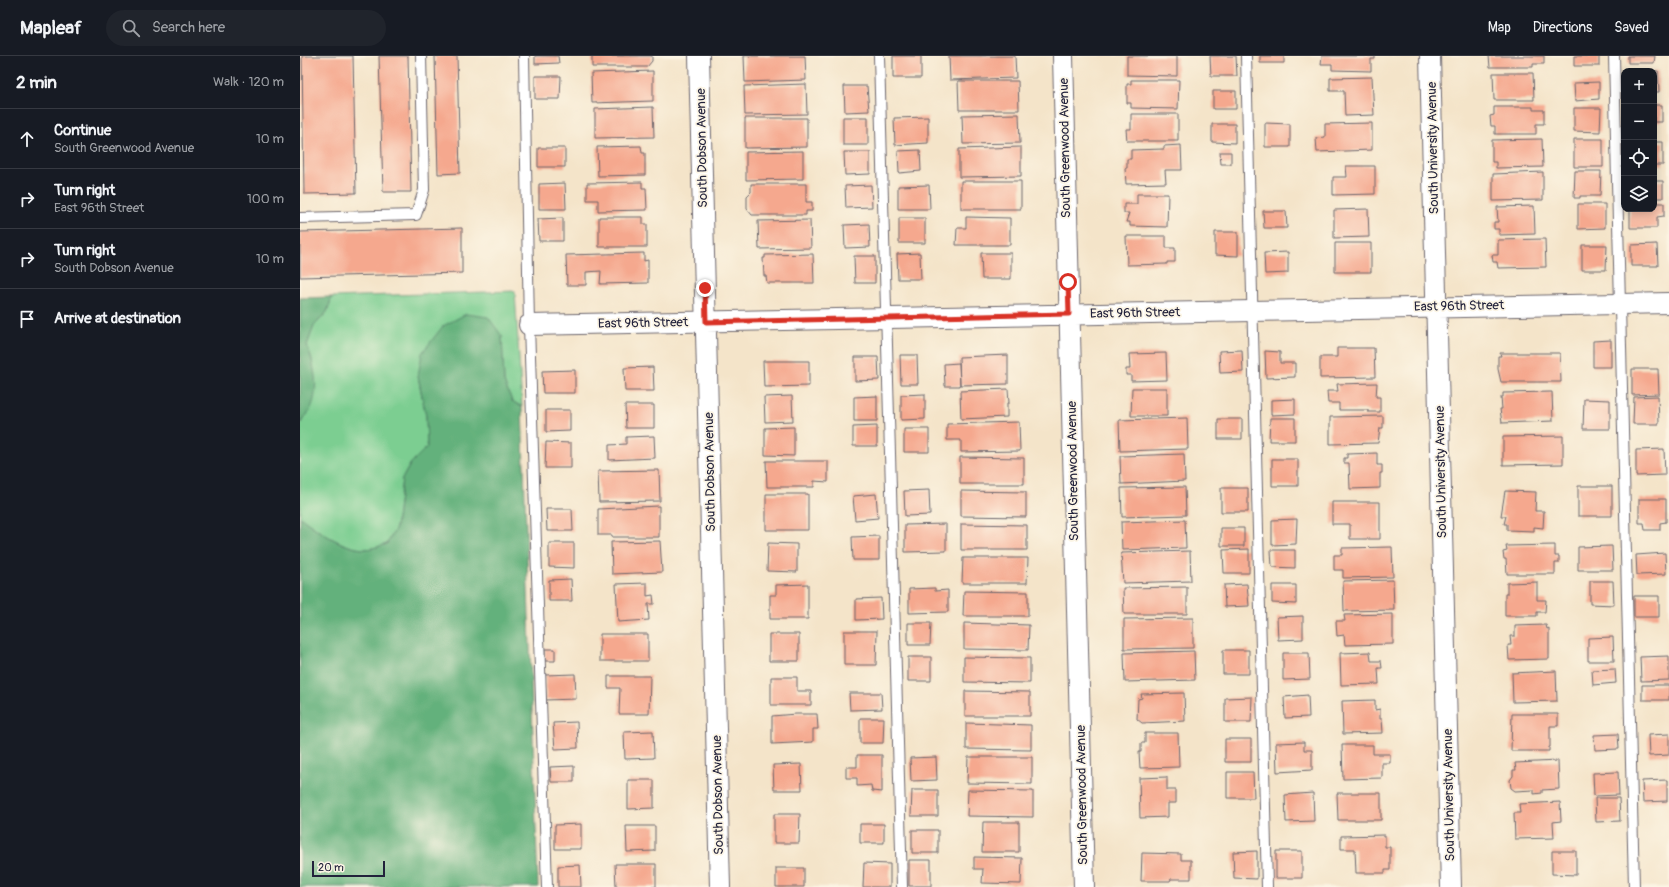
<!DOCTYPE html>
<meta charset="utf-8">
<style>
:root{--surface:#171b24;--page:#20242c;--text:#f1f3f6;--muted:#9ea1a6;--line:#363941}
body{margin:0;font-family:Pangolin,sans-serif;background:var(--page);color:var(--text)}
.controls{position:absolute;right:12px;top:12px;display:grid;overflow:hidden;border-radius:8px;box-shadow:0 2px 10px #0003}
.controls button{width:36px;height:36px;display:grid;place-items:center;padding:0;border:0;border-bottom:1px solid var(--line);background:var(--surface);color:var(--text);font:20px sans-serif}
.scale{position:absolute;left:12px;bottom:10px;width:73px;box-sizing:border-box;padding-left:4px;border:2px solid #22223b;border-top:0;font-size:11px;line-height:14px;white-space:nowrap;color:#22223b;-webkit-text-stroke:3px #fcf5e5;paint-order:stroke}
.stop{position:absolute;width:12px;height:12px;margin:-9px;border:3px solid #d93025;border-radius:50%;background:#fff}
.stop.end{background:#d93025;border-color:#fff;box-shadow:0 1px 4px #0008}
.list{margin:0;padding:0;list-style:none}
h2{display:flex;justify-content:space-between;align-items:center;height:52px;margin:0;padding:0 16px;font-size:17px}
h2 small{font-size:13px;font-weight:400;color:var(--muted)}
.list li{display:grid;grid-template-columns:26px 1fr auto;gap:12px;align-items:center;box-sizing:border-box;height:60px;padding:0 16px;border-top:1px solid var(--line)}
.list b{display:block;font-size:15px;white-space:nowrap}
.list p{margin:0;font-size:13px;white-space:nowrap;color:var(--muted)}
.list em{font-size:13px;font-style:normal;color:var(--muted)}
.icon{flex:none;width:22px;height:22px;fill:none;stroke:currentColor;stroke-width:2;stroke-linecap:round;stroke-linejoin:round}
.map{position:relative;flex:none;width:1369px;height:831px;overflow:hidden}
header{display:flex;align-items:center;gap:24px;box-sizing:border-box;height:56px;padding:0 20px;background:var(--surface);border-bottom:1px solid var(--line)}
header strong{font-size:19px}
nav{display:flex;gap:22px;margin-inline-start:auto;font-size:14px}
.search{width:280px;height:36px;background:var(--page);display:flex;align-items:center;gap:10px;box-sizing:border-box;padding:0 14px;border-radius:22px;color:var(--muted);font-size:15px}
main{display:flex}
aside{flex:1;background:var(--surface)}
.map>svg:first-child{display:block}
.green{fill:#7bce91;stroke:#4e7866}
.forest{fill:#64b17b;stroke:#436a5b}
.building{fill:#f5a88e}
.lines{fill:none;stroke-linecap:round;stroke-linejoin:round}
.lane-casing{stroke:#6c666d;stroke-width:12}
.street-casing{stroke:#6c666d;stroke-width:22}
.lane{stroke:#fff;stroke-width:10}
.street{stroke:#fff;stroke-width:20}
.route{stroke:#d93025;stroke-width:5}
.labels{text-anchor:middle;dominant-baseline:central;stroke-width:3.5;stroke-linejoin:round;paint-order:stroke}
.street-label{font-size:13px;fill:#22223b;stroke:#fcf5e5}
</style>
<header>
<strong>Mapleaf</strong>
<div class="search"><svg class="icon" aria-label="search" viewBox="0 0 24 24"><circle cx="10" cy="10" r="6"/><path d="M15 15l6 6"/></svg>Search here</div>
<nav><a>Map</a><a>Directions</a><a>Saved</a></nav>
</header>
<main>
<aside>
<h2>2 min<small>Walk · 120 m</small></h2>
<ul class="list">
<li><svg class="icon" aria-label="ahead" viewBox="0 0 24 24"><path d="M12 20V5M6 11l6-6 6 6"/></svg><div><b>Continue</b><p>South Greenwood Avenue</p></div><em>10 m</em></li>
<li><svg class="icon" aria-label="right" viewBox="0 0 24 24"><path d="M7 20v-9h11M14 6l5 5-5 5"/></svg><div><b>Turn right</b><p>East 96th Street</p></div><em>100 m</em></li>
<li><svg class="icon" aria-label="right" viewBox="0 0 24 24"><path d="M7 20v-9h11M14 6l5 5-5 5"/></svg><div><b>Turn right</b><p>South Dobson Avenue</p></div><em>10 m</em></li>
<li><svg class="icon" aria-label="arrive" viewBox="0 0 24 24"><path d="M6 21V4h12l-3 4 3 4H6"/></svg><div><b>Arrive at destination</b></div></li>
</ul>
</aside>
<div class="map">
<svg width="1369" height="831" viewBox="0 0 1369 831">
<rect width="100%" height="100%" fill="#fcf5e5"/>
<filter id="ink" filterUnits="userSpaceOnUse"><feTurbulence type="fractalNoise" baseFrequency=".025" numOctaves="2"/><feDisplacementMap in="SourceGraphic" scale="8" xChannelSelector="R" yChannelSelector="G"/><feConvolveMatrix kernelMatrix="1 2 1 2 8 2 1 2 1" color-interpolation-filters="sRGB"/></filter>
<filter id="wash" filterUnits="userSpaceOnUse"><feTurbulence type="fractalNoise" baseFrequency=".012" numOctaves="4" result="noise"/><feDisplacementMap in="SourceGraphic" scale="16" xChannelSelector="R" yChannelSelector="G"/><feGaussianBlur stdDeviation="0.9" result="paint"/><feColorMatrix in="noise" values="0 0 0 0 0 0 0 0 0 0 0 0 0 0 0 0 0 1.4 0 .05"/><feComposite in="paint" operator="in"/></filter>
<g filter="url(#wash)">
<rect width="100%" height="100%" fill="#f4e4c9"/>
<!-- green -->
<path class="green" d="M215 235 222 351 212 345 204 326 202 280 118 320 126 360 127 391 111 407 102 423 96 472 87 488C80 490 72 493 65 493 44 493 16 474 0 461V368L11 352 12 303 7 289 14 270 27 256 32 241Z"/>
<!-- forest -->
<path class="forest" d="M32 241 27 256 14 270 7 289C14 308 20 332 11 352 9 357 4 363 0 368V242Z
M166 258 188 261 202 280 204 326 212 345 222 351 238 831H0V461C16 474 44 493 65 493 72 493 80 490 87 488L96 472 102 423 111 407 127 391 126 360 118 320 122 297 143 270Z"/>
<g id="blocks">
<!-- building -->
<path class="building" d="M2 0H53L56 137 4 138Z
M79 0H108L111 136H83Z
M135 0H157L160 117 138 118Z
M235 0H258L259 7 235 8Z
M292 0H352V5L347 11H292Z
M444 0H505L506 24 445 26Z
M593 0H621V22H593Z
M649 0H715L716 22 650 24Z
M827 0H877V20L827 19Z
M910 0H936L937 20H911Z
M960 0H984V7H960Z
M1022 0H1075V3H1071V15L1032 14V8H1021Z
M1189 0H1244V8H1233V11H1190Z
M1274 0H1299V10H1274Z
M1328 0H1355L1354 7H1328Z
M353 15V45L292 47 291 17Z
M1354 15H1358L1359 36H1354Z
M1193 17H1233L1234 44H1194Z
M235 20H261L260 43H235Z
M1072 21 1074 59 1045 60 1044 35H1030V22Z
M831 24H879L878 53 831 52V47H827V28H831Z
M658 25H718L719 54H659Z
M1299 26V43L1275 45 1274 27Z
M506 28 507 58 445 59 444 30Z
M544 30H567L569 55 545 56Z
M913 35H936V53H913Z
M1354 49H1362V66H1354Z
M353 51 354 81 295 82V53Z
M1194 51H1233V54H1244V68H1236V78H1195V70H1191L1190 60 1194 59Z
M1274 52H1301L1300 76 1274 75Z
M719 58 720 87 663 88 662 59Z
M831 58H878V85H827L826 73H831Z
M543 61H568V89H543Z
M628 61V87L595 89 594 62Z
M445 62H507V91L445 92Z
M965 67 990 68V91H965Z
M1072 67V94L1017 96 1016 82 1025 81V68Z
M912 68H935V87L912 86Z
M1242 83 1243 111 1196 112V106H1192V84Z
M1274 83H1303V111H1274Z
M1354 86H1363V109H1354Z
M881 89 882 114H865L866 127 826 128 825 112H827V103H831V94L864 93V90Z
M341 90 342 97H345V119L298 120 297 91Z
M721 91V120L659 121V93Z
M238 92H265V111H238Z
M620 94 621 115 599 117 598 95Z
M503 95V123L446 124V96Z
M544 96H570V118L545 119Z
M920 96H931V108H921Z
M1046 110H1075V138L1033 139V121H1047Z
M1275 115H1301L1300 140H1280V142H1274Z
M1243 116V144L1193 145V118Z
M661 125H721V153H661Z
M1354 125H1363V142H1354Z
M342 126V132H346L347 154 298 155V144H287V127Z
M265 127 266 153H239V128Z
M451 128H506V146H512V155H506V159H452L447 153V140L451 136Z
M571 129 572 151 546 152 545 130Z
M629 129 630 153H598V130Z
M837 138H868L867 171 830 170V166H826L829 157H824V148H837Z
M1354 147H1364V160L1357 161V172H1330V153H1354Z
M1278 148H1305V172L1278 173Z
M1234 150 1235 178 1199 179V173H1194V166H1198L1197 151Z
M1068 153 1069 181 1034 182V154Z
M963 155H986L987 172H964Z
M299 161H343V168H347V191H299Z
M666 161 710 162V189H656L657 172H666Z
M263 162V185H239L238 163Z
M599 162H625V187H599Z
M510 164 511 192 459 193 458 165Z
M569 168 570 191 545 192 544 169Z
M162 172V217L0 221V176Z
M915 176H938V200L915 199Z
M826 180H866V192H875V206H867V208L827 209Z
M1245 183 1246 211 1198 212 1197 206H1193L1192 199H1198V184Z
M1035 187H1071V216H1035Z
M1357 188 1358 210H1331V189Z
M1282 189H1307L1306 214H1282Z
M988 196V217L965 218 964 197Z
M344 197V205L348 204V227L300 228 301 215 286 216V229H267L266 199Z
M620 197 621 223H598L597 198Z
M681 197H711V223H682Z
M513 198 514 227H467L466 220H464L463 202H465V199Z
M554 200H575V227H555Z
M1311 284V311H1293V285Z
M1037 292H1074L1075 321 1020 322V301H1037Z
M942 294 943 316 920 317 919 295Z
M965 295 980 296V307H995V321L966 322Z
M866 297 867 324 831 325V319H826V313H830L829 298Z
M1200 297H1260L1261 326H1201L1198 313V300H1201Z
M600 299H617L618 328H601Z
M708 299V328L660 329 659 301Z
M555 301H578L579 324 555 325Z
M463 305H509V330L464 331Z
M659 307 660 330H645L644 308Z
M353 311 354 335H325L324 312Z
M1332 313H1358L1359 338 1332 339Z
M275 314V337H243L242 315Z
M1077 327 1076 341H1080V356H1068V354H1039V347H1028L1027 335H1038L1037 328Z
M832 332H867V360H831Z
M708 333 709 347H707V361L661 363 660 335Z
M1252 336 1253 365 1202 367 1200 353H1202L1201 341H1203V337Z
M625 338V363L601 364V339Z
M492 340 493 365 465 366 464 341Z
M577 340V365H554V341Z
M1358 340 1359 368H1333L1334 341Z
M995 343V358L971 359V344Z
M1284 343 1310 344V373H1283Z
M325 349H354V372H326Z
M246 354H270V375L246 376Z
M1083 360V372H1080L1078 387 1030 388V361Z
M887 362 888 393 820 395 819 364Z
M970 362H995V385H969Z
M918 363H942V383H918Z
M719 366 720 395 661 396V384H647V368Z
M577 370V390H553V371Z
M494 371V400L465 399V372Z
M604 373H629V396H604Z
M354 380 355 402 309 404V389L326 388V381Z
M1263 380V408L1203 409V381Z
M246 386 271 387V412H245Z
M1364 393 1365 419 1336 420V394Z
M1077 397V409H1082V417H1080V432L1050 433 1049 407H1044V402H1047V398Z
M884 398 885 425 821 428 820 400Z
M660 401 724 402V428H660Z
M972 403H998V430H972Z
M466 405H528V426L514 425V431H467Z
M359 414 360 445 299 446 298 415Z
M1278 430H1312V460H1278Z
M885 431 886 459 822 461 821 432Z
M921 432H948V456H921Z
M629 434 630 459 605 460 604 435Z
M661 435 726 436V461L661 460Z
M1205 435 1236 436 1235 455H1244L1243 472 1234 471V475L1207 474V468H1204L1206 460H1201Z
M466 438H508V474H466Z
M576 438 578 462 555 464 553 440Z
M1339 443H1366V466L1360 467V474H1345L1344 467H1339Z
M1032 446H1080V483H1050V468H1032Z
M359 450V481H312V479H298V453Z
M246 453H272L273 475H247Z
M997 463 996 488 972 489V464Z
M885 464 886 492 822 494 821 466Z
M646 468V495L605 496V469Z
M661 468 727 469V494H661Z
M921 472H944V490H921Z
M579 480V504H553L552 481Z
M360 485 362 516 312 518 311 486Z
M249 487H274V512L249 511Z
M468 487 497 488V516L467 515Z
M1255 489V500H1259V507H1255V518H1207L1206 503H1204L1203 496 1207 495 1206 490Z
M1312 490 1313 514H1278V491Z
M1092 491 1093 521 1043 522V514H1034V499H1042V492Z
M949 493V517H924L923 494Z
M971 494H995V512L972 511Z
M890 495 891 525 823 527 821 497Z
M1365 497 1366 518 1337 519 1336 499Z
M663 502H728L727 527H662Z
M271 523 272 545H249V524Z
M1093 524 1094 554 1044 555 1043 525Z
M1290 525H1313L1314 549 1290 548Z
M1237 526V544H1246L1245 556H1237V560H1205V538H1207V527Z
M347 527V540L353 539 354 548H348L349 564 318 566 316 528Z
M508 528V563H470V539H476V529Z
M947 528 949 550 925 551 924 529Z
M972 529H996V548L972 547Z
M887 531V558H824L823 532Z
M635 532V535L648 534V556L609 557V533Z
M664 535 728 536V560H663Z
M1334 540H1359V561H1334Z
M581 542 582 563 556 564V543Z
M1093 558V588L1045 589 1044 579 1037 580 1036 565H1045L1044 559Z
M1003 560V583L978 584 977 561Z
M893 562V592L824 593V563Z
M608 567H631L630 589H608Z
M664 567 729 569 728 594 664 593Z
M1246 569 1247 573 1249 572V603L1209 604 1208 589H1211L1210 580H1215V570Z
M544 575H577L576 609H544Z
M300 578H348V605H300Z
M469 578H499V605H469Z
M1313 581 1314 605H1288V582Z
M245 593H255V605H245Z
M923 594H949V618H923Z
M894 595 895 624 825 626 824 597Z
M1070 596 1071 605H1081L1082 612H1078L1079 628 1041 629 1040 597Z
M983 597H1009L1010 623 983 624Z
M1369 600V624L1341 625 1340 601Z
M608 601H631V625H608Z
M664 601 730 602V627L664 626Z
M1315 613 1316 627 1293 629 1292 614Z
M1256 615 1257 645 1213 646 1212 617Z
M275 618 276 643 246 644 245 619Z
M308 620H350L349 658H319L320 632H308Z
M471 621H497V635H511V649H471Z
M1342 629H1369V644H1342Z
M665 635 730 636V660H665Z
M549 637H581L582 653 550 654Z
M884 637 885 665 842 667 837 663 838 643 842 642 841 638Z
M1008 639 1009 661 985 662 984 641Z
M952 641 951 666H925V642Z
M1075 644V654L1080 653V663H1082L1083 677 1043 678 1042 645Z
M496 658H517L518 673H513V686L472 688V660Z
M1212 658H1258V670H1250V691H1249V695H1211Z
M560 662H584L583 687H560Z
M277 666 278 692 255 693 253 667Z
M666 667 731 669V694L666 693Z
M353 675 354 702 325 703 324 676Z
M845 677H878L879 711 840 712 839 696H841V687H845Z
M1318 678 1319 693 1295 694 1294 679Z
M1369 678V699L1349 700 1348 679Z
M925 683H951V706H925Z
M1004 686V694H1012V714L977 716 976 687Z
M1042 689H1073V698H1090V707H1082V722L1043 723Z
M557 699H582V736L572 735 571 729 557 730V722H546V711H557Z
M636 701 637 724 611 725 610 702Z
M668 701H732V728L667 727Z
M1258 705 1259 733 1242 734V737L1234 738V734L1215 735 1211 732 1210 724 1213 720V714H1216L1215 707Z
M501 708 502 734H474L473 709Z
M274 710V726H251L250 711Z
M927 716H953L954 742H927Z
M1318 716 1319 739 1294 740 1293 717Z
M867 721V734H876V747H868V761L840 762 839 722Z
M328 724H354V752L328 753Z
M1367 724V745L1343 746 1342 725Z
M612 734H638V760H611Z
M668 734 733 735V761L667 760Z
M1013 737 1014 765 986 766 985 739Z
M1037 737H1081V764H1038Z
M1295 742H1319L1320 765 1296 766Z
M1260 746 1261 765 1253 766 1254 782 1215 783 1214 757H1220L1219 748Z
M474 758H500L499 787H474Z
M683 766H719V796H682Z
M281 768V793H255V769Z
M560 768H584V787H560Z
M326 770H355V795L327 796Z
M612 774H638V797H612Z
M1085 779V791H1090V814H1085V817H1056L1055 793H1041V780Z
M957 795V823L934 822 933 796Z
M976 795H1002V822H976Z
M1252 795H1276V819L1252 818Z
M842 797 881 798V804H891V823H871L870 825H841Z
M674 801 722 802 721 828 682 827 683 813H674Z
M609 804H631V830H609Z
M564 807 590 808V831H563Z
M315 808H356V831H316Z
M280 809 281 831H258V810Z
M476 812H504V831H476Z"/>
</g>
</g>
<g filter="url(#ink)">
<use href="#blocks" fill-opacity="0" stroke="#6c666d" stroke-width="1"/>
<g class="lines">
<!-- lane casing -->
<g class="lane-casing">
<path id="lane" d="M224 0 229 269 247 831
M579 0 602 831
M946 0 967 831
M1314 0 1334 831
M0 162 116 159 124 134 121 0"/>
</g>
<!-- street casing -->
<g class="street-casing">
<path id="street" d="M399 0 420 831
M763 0 784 831
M1130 0 1151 831
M229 269 1369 247"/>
</g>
<!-- lane -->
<use href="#lane" class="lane"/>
<!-- street -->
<use href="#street" class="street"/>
</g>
</g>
<g class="lines" filter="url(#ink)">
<!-- route -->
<path class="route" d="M405 232 406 266 769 258 768 226"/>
</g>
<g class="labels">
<!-- street labels -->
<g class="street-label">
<text transform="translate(402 92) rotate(-91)">South Dobson Avenue</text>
<text transform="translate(765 92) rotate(-91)">South Greenwood Avenue</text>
<text transform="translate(1133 92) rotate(-91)">South University Avenue</text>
<text transform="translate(1159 250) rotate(-1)">East 96th Street</text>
<text transform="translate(835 257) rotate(-1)">East 96th Street</text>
<text transform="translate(343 267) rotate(-1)">East 96th Street</text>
<text transform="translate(773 415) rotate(-91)">South Greenwood Avenue</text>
<text transform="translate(410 416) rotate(-91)">South Dobson Avenue</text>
<text transform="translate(1141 416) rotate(-91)">South University Avenue</text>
<text transform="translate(418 739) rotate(-91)">South Dobson Avenue</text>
<text transform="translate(782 739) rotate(-91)">South Greenwood Avenue</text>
<text transform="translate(1149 739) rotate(-91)">South University Avenue</text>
</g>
</g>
</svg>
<div class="controls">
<button>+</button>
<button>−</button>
<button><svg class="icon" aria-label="locate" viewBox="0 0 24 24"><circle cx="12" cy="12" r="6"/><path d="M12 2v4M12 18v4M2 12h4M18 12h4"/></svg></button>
<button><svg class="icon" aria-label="layers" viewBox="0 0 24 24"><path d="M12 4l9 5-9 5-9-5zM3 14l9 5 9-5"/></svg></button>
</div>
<div class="scale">20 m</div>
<div class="stop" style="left:768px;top:226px"></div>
<div class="stop end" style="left:405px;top:232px"></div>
</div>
</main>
